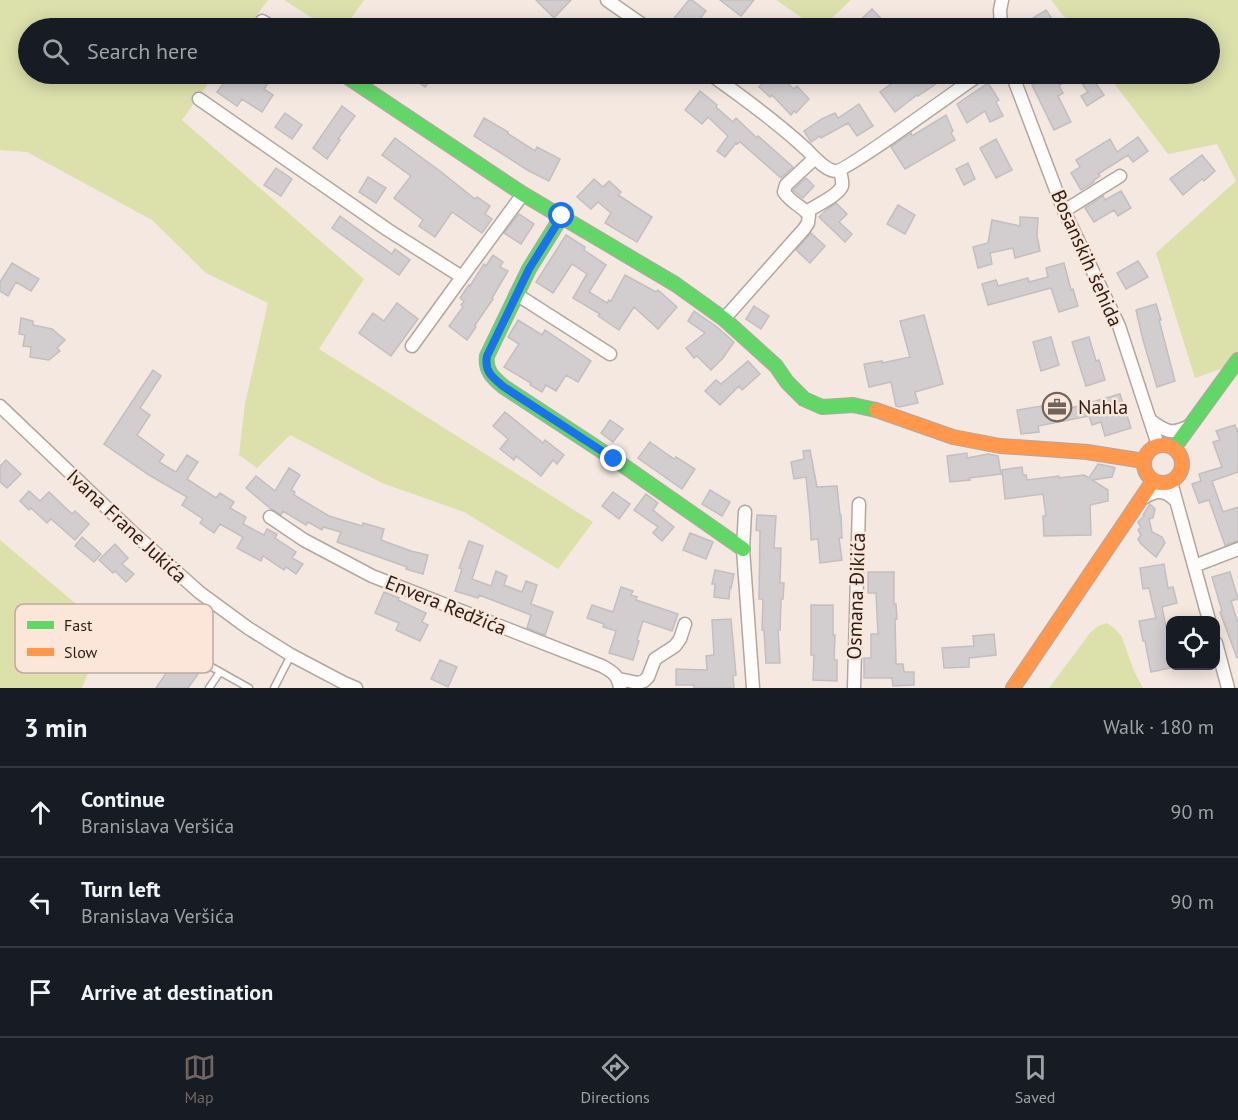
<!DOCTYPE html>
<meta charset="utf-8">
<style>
:root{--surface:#171b24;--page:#20242c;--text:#f1f3f6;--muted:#9ea1a6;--line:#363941;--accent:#6f655e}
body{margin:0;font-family:"PT Sans",sans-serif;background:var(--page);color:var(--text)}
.controls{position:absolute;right:18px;bottom:18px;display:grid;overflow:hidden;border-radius:12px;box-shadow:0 3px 15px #0003}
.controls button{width:54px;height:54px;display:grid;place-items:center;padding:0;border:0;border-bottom:2px solid var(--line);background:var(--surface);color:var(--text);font:30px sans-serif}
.stop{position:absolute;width:18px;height:18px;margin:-14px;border:4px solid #1a73e8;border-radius:50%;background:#fff}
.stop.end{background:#1a73e8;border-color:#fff;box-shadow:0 2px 6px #0008}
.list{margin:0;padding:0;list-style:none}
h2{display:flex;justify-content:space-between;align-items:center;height:78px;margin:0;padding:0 24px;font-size:26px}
h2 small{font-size:20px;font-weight:400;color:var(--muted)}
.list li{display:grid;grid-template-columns:39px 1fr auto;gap:18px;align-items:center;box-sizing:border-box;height:90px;padding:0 24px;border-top:2px solid var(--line)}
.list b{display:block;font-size:22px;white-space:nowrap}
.list p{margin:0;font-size:20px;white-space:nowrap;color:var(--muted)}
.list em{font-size:20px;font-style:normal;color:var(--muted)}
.icon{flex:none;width:33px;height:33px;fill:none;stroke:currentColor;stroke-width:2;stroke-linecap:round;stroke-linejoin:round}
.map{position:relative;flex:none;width:1238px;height:688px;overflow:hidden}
.search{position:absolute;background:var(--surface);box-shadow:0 3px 15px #0003;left:18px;right:18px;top:18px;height:66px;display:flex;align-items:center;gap:15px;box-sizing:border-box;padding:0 21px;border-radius:33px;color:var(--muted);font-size:22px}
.sheet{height:348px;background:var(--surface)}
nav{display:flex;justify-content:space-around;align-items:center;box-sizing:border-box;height:84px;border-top:2px solid var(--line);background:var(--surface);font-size:16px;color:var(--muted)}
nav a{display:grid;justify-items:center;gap:3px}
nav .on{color:var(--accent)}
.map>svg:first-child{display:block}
.green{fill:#dce0ab}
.building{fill:#d2cdcf;stroke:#c3bec0;stroke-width:1.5}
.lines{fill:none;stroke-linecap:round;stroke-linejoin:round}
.lane-casing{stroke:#b1a7a1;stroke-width:9}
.street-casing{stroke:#b1a7a1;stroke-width:15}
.fast-casing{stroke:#b1a7a1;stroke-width:16}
.slow-casing{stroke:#b1a7a1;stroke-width:16}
.lane{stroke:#fdfcfa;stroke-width:6}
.street{stroke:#fdfcfa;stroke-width:12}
.fast{stroke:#63d668;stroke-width:14}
.slow{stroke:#ff974d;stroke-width:14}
.route{stroke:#1a73e8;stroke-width:8}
.labels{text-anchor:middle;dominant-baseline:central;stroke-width:5;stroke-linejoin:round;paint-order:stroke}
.street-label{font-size:20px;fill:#281e18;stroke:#fce6d9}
.poi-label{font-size:20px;fill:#281e18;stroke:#fce6d9;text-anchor:start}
.key{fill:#fce6d9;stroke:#bcaa9f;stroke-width:1.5}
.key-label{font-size:16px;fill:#281e18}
</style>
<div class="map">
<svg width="1238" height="688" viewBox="0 0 1238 688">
<rect width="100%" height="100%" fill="#f4e8e1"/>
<!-- green -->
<path class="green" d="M0 0H268L247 28H28V74H215L182 120 364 279 319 349 593 522 558 569 464 512 382 483 290 435 257 468 239 455 245 404 268 303 206 273 152 220 27 152 0 150Z
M284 0H364L344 28H328Z
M776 0H851L821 28H817Z
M1051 0H1238V363L1195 378 1156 253 1236 181 1217 144 1168 154 1107 74H1210V28H1073Z
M0 540 106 629 82 688H0Z
M1107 623 1115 629 1122 637 1134 671 1143 688H1049L1090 633 1098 626Z"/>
<!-- building -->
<path class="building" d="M536 0H571L554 18Z
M689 0H692L706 11 699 20 701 21 695 28H666Z
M720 0H754L741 16Z
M872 9 890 28H852Z
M1046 10 1058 28H1035L1030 20Z
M230 74H274L264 89 273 95 262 112 242 99 237 106 217 92Z
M407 74H436L425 87Z
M771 74H777L794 89 797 86 809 99 796 113 794 111 791 115 772 95 770 97 759 87Z
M905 74H930L937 83 918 96 917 95 895 112 880 92Z
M1055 74H1089L1104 95 1087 106 1081 96 1088 92 1075 74 1059 86 1063 93 1058 96 1071 122 1054 130 1032 85Z
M988 83 999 100 996 102 1003 116 990 122 985 111 967 123 957 104Z
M700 91 717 105 716 107 733 122 736 118 757 138 758 136 793 167 781 178 740 142 737 144 736 143 725 157 717 151 728 136 708 117 702 124 685 110Z
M859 104 873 126 857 136 848 123 821 138 820 136 811 142 804 131 822 119 835 113 838 118Z
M342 106 355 116 338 139 340 140 327 159 313 148Z
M285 113 302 125 292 139 275 127Z
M946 115 953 131 951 133 955 140 905 169 891 147 911 133 912 136Z
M484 118 508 132 507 133 535 151 537 147 560 159 549 181 529 171 474 136Z
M1138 137 1148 151 1133 162 1128 155 1098 174 1100 176 1093 181 1094 182 1081 190 1071 173 1080 167 1076 160 1110 139 1117 152Z
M395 138 440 171 475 199 477 197 490 206 485 214 492 219 482 233 452 212 435 237 419 226 423 220 394 198 411 176 382 155Z
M996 139 1012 170 996 178 980 148Z
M1202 155 1215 171 1204 181 1202 179 1183 195 1170 179Z
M968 163 975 179 964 185 956 169Z
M276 168 292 179 281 196 264 185Z
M368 177 386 188 376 203 359 192Z
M806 178 814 186 803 198 793 190Z
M594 179 603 187 609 181 621 192 618 195 652 217 637 242 605 223 611 213 598 202 591 209 577 197Z
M1121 191 1131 208 1118 216 1114 210 1094 222 1085 208 1103 196 1105 200Z
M836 203 847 214 839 222 852 234 845 242 819 217 825 211Z
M898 205 915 215 905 234 887 224Z
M519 214 534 224 521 244 504 233Z
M340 216 392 254 395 249 410 260 399 275 332 228Z
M1020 217 1038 218 1037 236 1040 251 1015 258 1013 248 990 253 992 264 978 268 973 247 988 243 992 220 1020 226Z
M811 233 825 246 810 263 796 250Z
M566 235 585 247 584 250 606 265 589 292 607 303 609 300 611 301 625 275 656 292 658 290 677 307 658 329 634 307 619 330 598 316 600 314 573 298 587 274 572 264 553 293 536 282Z
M493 255 503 262 500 267 508 271 492 298 493 299 475 325 476 327 467 340 449 326 463 307 461 305 464 301 460 298 469 285 470 286 484 264 486 266Z
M1138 261 1148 277 1126 289 1117 273Z
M12 263 39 279 31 291 16 282 8 296 0 291V282Z
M1064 263 1071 290 1073 289 1078 306 1059 312 1051 288 988 305 982 284 996 280 998 286 1028 278 1029 282 1048 277 1046 268Z
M397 303 418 319 391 356 359 333 373 313 384 321Z
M1156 304 1161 320H1159L1175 381 1157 387 1143 340 1136 310Z
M754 306 769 316 761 329 746 319Z
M694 311 717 327 734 342 723 358 711 370 697 356 694 358 686 348 705 333 688 321Z
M924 315 943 384 915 392 918 403 899 407 896 406 891 382 869 387 864 364 882 361V363L910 357 900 321Z
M21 318 33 321V325L52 329 65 340 57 348 60 351 49 360 30 357 31 347 23 346 25 335 19 334Z
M518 320 542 335 545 330 591 361 578 382 566 375 556 391 546 385 542 392 530 385 531 383 504 367 519 344 508 337Z
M1051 337 1059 365 1041 371 1033 342Z
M1089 337 1096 361 1099 360 1105 380 1086 386 1072 342Z
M748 361 760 374 742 390 739 386 720 405 705 391 716 380 721 384Z
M153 370 161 376 140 408 150 415 137 435 164 455 159 462 176 472 187 455 198 462 187 479 216 498 220 493 234 502 230 508 246 517 243 524 264 535 267 529 277 534 275 538 296 552 292 558 303 564 296 574 286 567 284 570 263 556 261 561 237 548 243 537 220 524 214 533 200 523 203 519 182 505 187 497 149 475 104 444Z
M1120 394 1131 428 1105 436 1101 422 1092 425 1089 416 1038 426 1039 432 1021 434 1017 410 1054 404 1057 412Z
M505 412 543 443 545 440 564 455 557 464 553 460 541 476 516 456 514 460 500 449 508 439 493 426Z
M610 420 623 429 613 442 601 433Z
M1235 425 1238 433V472L1212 481 1223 512 1238 507V541L1225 545 1209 500 1199 503 1192 484 1201 481 1199 474 1222 467 1213 442 1220 440 1216 431Z
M650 442 674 459 676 457 695 469 682 489 638 458Z
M810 450 817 487 837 486 840 515H841L842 538H839L842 560 820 563 818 539 811 540 810 517 806 477 794 479 791 462 804 459 803 451Z
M967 453V458L988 454 998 456 1001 474 969 478 970 480 950 482 947 456Z
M6 460 21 474 7 488 0 482V466Z
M1098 464 1113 467 1115 468 1112 477 1092 480 1108 490V501L1090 505 1091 535 1044 536 1043 516H1046L1043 494 1005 499 1002 470 1022 467 1023 475H1026L1027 480 1059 476V478L1084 475 1089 478Z
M289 468 300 475 291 490 295 492 294 495 329 516 362 526 363 523 384 529 381 540 411 551 428 555 423 574 406 569 407 567 337 542 341 532 323 527 322 530 308 522 306 525 283 511 281 515 271 509 246 488 256 476 275 491Z
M710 490 730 502 722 516 702 504Z
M29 491 40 501 49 492 72 514 75 511 89 524 75 540 51 519 47 523 31 508 29 510 20 501Z
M613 492 630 504 619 519 602 506Z
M646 494 658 503 653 510 674 527 662 541 653 533 658 527 634 510Z
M1150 504 1155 509 1153 518 1149 519 1152 532 1162 537 1165 543 1156 557 1141 544 1138 539 1141 535 1138 530 1141 527 1138 522 1144 516 1143 515Z
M757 515 776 516 774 548H781L780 583H784L783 599H781L780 630H778L780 663H766L764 630H762L763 599H759L760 531 756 530Z
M690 533 713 542 706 559 683 550Z
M82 537 101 554 94 562 75 546Z
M469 541 483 546 472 579 491 586 496 571 507 576 504 585 522 592 526 581 537 585 531 604 553 612 545 635 527 628 531 615 479 595 478 598 455 591 462 569 459 568Z
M115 544 128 558 122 564 134 574 126 582 115 571 113 573 99 560Z
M1164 564 1168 588 1173 587 1177 603 1162 607 1170 647V668L1151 672 1145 641H1143L1139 621 1156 618 1149 588 1143 589 1140 568Z
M715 570 734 574 731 588 730 587 729 599 714 597 715 584H712Z
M868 572H894V604H896L897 619H895L896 664H903L904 672H914V685L893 686 892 678H864V658H871V634H878L876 593H868Z
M1230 572 1238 599 1231 601 1238 623V658H1237L1220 612 1222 611 1212 577Z
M621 587 633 591 631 595 637 597 636 600 678 614 672 631 643 621 637 640 639 641 633 660 609 653 616 631 603 627 604 624 587 618 592 605 613 612Z
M384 592 399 598 398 600 426 613 422 622 428 625 420 641 396 630 399 623 375 613Z
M811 605H833V635H835L834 660H837V681L813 680 814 655H811Z
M731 619 736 675 733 676 734 688H694V685H676V669L707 670 706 656 714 655 712 620Z
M994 634 996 655 969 658V667L944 668 942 648 974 646 973 636Z
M179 654 201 670 188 688H156Z
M440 660 457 667 448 687 431 679Z"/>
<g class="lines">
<!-- lane casing -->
<g class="lane-casing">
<path id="lane" d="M192 656 249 688
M209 688 220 672
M274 688 291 655"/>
</g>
<!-- street casing -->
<g class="street-casing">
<path id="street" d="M607 0 647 28
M262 21 274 28
M1001 28 1000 10 1002 0
M710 74C744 98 777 122 807 150 814 157 826 171 836 171 846 171 963 86 980 74
M1012 74 1064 211 1119 326 1158 445
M199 99 388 230 462 277 523 194
M1064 211 1120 176
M806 212C815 206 838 196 842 186 843 181 841 176 840 171
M516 294 610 354
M724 319 804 229 808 223 809 215C802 206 790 202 784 192L786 185 815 158
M412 346 462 277
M0 406 130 530 199 592 248 628 291 655 344 683 356 688
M1150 420C1166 432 1172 435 1189 426
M1171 482 1209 620
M1142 499C1156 490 1164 489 1176 501
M745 512 743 549 753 688
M270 517 304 540 372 576 602 666C613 672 618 675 620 688
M1194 566 1238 549
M1216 643 1228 688
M619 679 638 683 644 681 648 677 655 659 675 646 680 639 685 624
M854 688 859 504"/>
</g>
<!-- fast casing -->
<g class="fast-casing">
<path id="fast" d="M343 74 523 194 675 284 724 319 776 366 787 382 804 399 822 407 853 405 876 410
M562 216 529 269 487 356C485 371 493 378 504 387L614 459 743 549
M1174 448 1238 360"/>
</g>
<!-- slow casing -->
<g class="slow-casing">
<path id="slow" d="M876 410 953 437 1000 446 1087 452 1144 461
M1144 464a19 19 0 1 1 38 0a19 19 0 1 1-38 0Z
M1013 688 1153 481"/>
</g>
<!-- lane -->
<use href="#lane" class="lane"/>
<!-- street -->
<use href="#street" class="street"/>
<!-- fast -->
<use href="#fast" class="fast"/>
<!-- slow -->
<use href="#slow" class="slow"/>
</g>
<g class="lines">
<!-- route -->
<path class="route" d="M562 216 529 269 487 356C484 372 493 378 504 387L614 459"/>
</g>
<!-- icons -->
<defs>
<g id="office-ring" transform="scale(1.5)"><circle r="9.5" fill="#fce6d9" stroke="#6f655e" stroke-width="1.5"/><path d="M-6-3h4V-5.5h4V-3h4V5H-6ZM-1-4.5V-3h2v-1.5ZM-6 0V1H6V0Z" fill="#6f655e"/></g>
</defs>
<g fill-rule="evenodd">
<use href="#office-ring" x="1057" y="407"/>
</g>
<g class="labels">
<!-- street labels -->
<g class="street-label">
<text transform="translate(1087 258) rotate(66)">Bosanskih šehida</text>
<text transform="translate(127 526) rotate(43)">Ivana Frane Jukića</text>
<text transform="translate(856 596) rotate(-88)">Osmana Đikića</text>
<text transform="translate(446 605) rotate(22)">Envera Redžića</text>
</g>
<!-- poi labels -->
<g class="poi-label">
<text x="1078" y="407">Nahla</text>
</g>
</g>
<!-- legend -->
<rect x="15" y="604" width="198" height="69" rx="9" class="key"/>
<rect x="27" y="621" width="27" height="8" fill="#63d668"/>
<rect x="27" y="648" width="27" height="8" fill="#ff974d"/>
<g class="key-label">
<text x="64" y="631">Fast</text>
<text x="64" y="658">Slow</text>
</g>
</svg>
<div class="controls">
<button><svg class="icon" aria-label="locate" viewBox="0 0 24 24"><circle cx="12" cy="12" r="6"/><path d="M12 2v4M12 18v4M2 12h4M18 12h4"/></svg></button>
</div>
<div class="stop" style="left:562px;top:216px"></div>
<div class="stop end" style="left:614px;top:459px"></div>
<div class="search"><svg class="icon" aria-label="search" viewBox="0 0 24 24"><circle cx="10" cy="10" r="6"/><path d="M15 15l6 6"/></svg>Search here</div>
</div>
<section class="sheet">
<h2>3 min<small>Walk · 180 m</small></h2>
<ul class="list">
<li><svg class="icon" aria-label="ahead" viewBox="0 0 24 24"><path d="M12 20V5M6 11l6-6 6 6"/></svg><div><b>Continue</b><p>Branislava Veršića</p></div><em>90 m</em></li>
<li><svg class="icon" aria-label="left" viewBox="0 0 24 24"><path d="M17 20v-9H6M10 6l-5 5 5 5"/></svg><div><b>Turn left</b><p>Branislava Veršića</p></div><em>90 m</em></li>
<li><svg class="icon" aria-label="arrive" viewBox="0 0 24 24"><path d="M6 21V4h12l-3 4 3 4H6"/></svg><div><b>Arrive at destination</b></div></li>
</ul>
</section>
<nav>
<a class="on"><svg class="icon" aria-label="map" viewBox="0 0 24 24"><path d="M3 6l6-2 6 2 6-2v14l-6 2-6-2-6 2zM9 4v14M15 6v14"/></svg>Map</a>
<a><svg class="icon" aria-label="directions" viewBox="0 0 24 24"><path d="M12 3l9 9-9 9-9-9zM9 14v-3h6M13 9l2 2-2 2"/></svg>Directions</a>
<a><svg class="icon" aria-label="saved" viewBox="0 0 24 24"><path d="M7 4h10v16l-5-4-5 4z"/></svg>Saved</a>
</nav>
